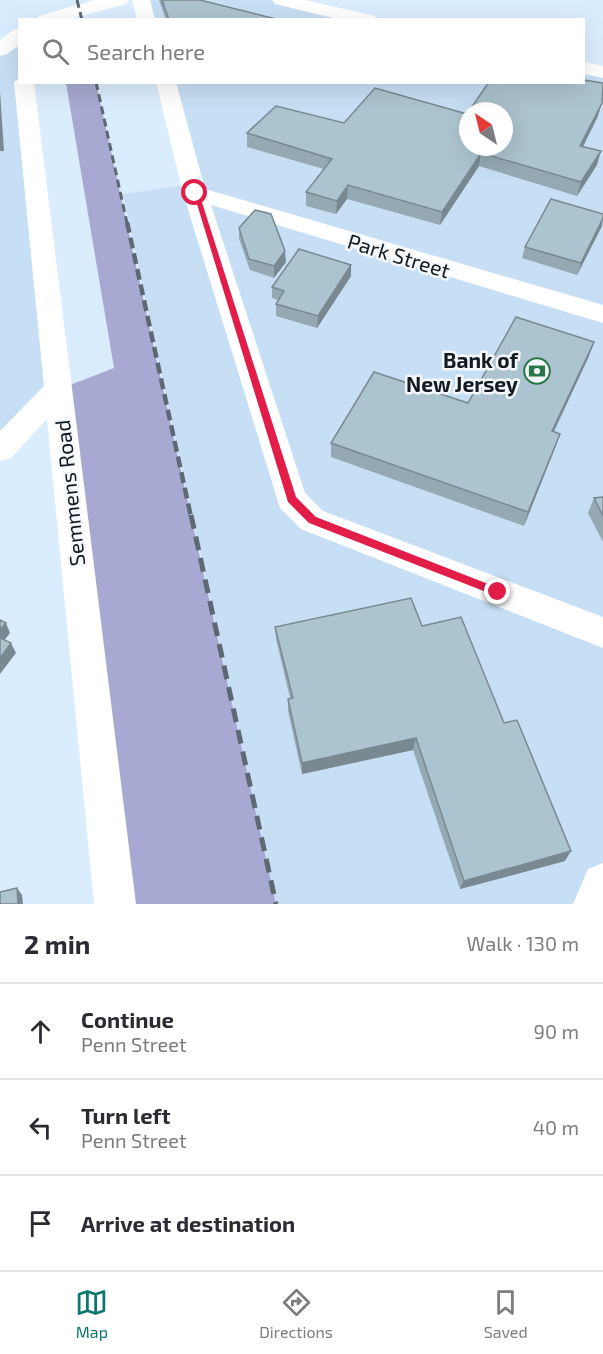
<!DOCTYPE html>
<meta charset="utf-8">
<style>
:root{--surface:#fff;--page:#f7f7f7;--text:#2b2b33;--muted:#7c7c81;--line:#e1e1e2;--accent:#0f766e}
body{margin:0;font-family:"Exo 2",sans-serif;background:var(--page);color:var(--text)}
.compass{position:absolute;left:459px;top:102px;width:54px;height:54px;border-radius:50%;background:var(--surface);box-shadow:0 6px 24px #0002;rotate:325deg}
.stop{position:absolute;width:18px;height:18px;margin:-14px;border:4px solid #e11d48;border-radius:50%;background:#fff}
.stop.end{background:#e11d48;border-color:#fff;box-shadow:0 2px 6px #0008}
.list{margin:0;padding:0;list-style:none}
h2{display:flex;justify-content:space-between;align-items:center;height:78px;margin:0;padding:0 24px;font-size:26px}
h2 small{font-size:20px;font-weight:400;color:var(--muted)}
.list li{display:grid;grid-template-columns:39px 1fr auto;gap:18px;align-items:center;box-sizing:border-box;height:96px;padding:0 24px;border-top:2px solid var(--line)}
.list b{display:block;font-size:22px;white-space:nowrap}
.list p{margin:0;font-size:20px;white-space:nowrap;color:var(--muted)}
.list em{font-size:20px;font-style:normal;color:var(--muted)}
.icon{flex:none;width:33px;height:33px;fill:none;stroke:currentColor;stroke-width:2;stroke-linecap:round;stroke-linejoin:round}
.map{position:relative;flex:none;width:603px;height:904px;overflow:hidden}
.search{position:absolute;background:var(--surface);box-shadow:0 6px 24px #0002;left:18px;right:18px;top:18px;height:66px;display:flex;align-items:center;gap:15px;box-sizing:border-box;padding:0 21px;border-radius:0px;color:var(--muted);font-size:22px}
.sheet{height:366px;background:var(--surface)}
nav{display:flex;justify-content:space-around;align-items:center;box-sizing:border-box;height:84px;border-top:2px solid var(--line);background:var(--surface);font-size:16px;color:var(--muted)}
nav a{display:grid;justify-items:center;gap:3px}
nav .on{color:var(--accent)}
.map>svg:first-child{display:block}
.built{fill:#c7dff4;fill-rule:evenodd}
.forest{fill:#a7a9d2}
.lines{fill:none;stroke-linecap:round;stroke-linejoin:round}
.minor{fill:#fff;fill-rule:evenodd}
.rail-far2{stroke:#5d6872;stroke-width:3;stroke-dasharray:8 4.5;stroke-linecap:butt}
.rail-far1{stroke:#5d6872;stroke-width:4.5;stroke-dasharray:11 5;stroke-linecap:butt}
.rail{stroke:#5d6872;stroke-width:5;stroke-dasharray:14 8;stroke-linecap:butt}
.wall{fill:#94a9b2}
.shaded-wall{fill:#788991}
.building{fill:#acc4cf;stroke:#788991;stroke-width:1.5}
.route{fill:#e11d48}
.labels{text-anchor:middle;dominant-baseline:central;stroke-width:5;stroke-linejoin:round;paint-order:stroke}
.street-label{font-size:21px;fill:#131a20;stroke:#f4f8fb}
.poi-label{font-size:21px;font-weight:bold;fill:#131a20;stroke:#f4f8fb;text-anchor:end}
</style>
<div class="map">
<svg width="603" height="904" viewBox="0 0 603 904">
<rect width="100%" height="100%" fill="#daedfe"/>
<!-- built -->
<path class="built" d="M141 0H281L368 19H146Z
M13 39 19 54 20 82 57 390 0 450V50Z
M584 68 603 72V904H276L123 194 193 184 166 83 584 82ZM468 111H504V147H468Z"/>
<!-- forest -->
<path class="forest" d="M66 83H96L276 904H115L57 390 114 368Z"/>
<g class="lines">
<!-- minor -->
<path class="minor" d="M95 0H129L126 4 66 20H37L39 16Z
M132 0H150L155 20H137Z
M272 0H305L375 16 377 20H342L275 4Z
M20 28V44L7 54 0 56V40L13 30Z
M584 62 603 66V78L584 74Z
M20 77V82H34L136 904H94L47 419 11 458 0 461V431L44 386 14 82Z
M156 82H176L205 189 603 305V323L211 205 305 493 323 511 603 617V648L301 529 280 508 183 193Z
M603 863V904H573L588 869Z"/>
<!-- rail-far2 -->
<path class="rail-far2" d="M77 0 82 20
M96 82 127 223"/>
<!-- rail-far1 -->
<path class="rail-far1" d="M127 222 191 517"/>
<!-- rail -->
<path class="rail" d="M191 515 276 904"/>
</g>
<!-- wall -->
<path class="wall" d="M159 0H200L280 20H166Z
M467 114 598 116 583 146 597 165 577 196 479 166 440 225 347 199 336 214 306 206V192L324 169 247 147V133L344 123Z
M602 226 577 275 522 258 525 247Z
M239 228 286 262 274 278 250 270 239 239Z
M351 265V276L317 328 276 316V304L278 300 272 298V287Z
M589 356 554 432 560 434 555 448 524 526 331 457V443L468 403Z
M603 497V542L588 513 594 498Z
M422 626 504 723 565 861 460 889 413 750 302 774 288 711V699L290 698 276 639 275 627Z"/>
<!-- shaded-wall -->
<path class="shaded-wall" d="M0 91 4 151H0Z
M602 103 598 116 577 159 580 146Z
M601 151 597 165 577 196 581 182Z
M481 153 479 166 440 225 442 212Z
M348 185 347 199 336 214 337 201Z
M603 218 602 226 577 275 581 263Z
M285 251 286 262 274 278V266Z
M351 265V276L317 328 318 316Z
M594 342 589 356 547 445 552 431Z
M560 434 555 448 524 526 528 512Z
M6 623 10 633 0 646V630Z
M11 643 16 653 0 674V658Z
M416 738 413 750 302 774V763Z
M571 851 565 861 460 889 464 881Z
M17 888 22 895 23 904H18Z"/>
<!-- building -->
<path class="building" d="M162 0H200L280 20H169Z
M584 80 603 83V86L602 103 580 146 601 151 581 182 481 153 442 212 348 185 337 201 306 192 332 159 247 133 276 106 344 123 375 88 467 114 468 112V147H504V111H469L489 82H584Z
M0 119 1 140H0Z
M551 199 603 214V218L581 263 525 247Z
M255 210 271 214 285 251 274 266 249 259 239 228Z
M299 249 351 265 318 316 276 304 284 291 272 287Z
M516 317 594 342 552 431 560 434 528 512 331 443 374 372 468 403Z
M603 497V516L594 498Z
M411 598 422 626 461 617 504 723 517 720 571 851 464 881 416 738 302 763 288 699 293 698 275 627Z
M0 620 6 623 0 630Z
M0 638 11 643 0 658Z
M17 888 18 904H0V892Z"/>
<!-- route -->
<path class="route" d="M193 191 199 193 296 497 316 517 501 589V595H494L309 523 288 502Z"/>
<!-- icons -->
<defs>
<g id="bank-ring" transform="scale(1.35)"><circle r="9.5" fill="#f4f8fb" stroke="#297848" stroke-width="1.5"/><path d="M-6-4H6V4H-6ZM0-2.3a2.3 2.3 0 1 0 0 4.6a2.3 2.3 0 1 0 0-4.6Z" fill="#297848"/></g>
</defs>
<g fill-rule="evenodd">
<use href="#bank-ring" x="537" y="371"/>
</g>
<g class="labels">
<!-- street labels -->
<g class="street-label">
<text transform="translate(399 255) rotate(17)">Park Street</text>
<text transform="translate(69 493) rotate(-96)">Semmens Road</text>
</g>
<!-- poi labels -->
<g class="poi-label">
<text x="518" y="359">Bank of<tspan x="518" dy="24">New Jersey</tspan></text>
</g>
</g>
</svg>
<svg class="compass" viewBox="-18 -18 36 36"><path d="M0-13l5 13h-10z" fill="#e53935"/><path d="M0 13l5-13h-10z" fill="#7c7c81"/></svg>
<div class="stop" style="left:195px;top:193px"></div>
<div class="stop end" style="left:498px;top:592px"></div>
<div class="search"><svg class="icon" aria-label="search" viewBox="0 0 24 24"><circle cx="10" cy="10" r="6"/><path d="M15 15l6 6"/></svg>Search here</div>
</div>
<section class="sheet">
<h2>2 min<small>Walk · 130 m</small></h2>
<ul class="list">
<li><svg class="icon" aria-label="ahead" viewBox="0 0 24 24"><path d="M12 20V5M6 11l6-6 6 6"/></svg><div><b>Continue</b><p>Penn Street</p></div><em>90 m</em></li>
<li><svg class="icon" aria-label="left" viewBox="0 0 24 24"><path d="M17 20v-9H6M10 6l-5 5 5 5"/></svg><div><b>Turn left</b><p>Penn Street</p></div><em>40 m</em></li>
<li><svg class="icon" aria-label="arrive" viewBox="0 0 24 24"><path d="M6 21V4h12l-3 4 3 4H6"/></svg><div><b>Arrive at destination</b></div></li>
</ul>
</section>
<nav>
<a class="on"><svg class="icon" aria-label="map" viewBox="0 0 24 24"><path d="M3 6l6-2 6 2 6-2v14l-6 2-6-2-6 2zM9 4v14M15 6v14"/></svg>Map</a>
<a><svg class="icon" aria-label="directions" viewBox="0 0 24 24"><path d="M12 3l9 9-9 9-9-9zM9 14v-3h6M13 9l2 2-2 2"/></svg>Directions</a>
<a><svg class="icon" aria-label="saved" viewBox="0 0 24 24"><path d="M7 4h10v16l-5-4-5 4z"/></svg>Saved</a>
</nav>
